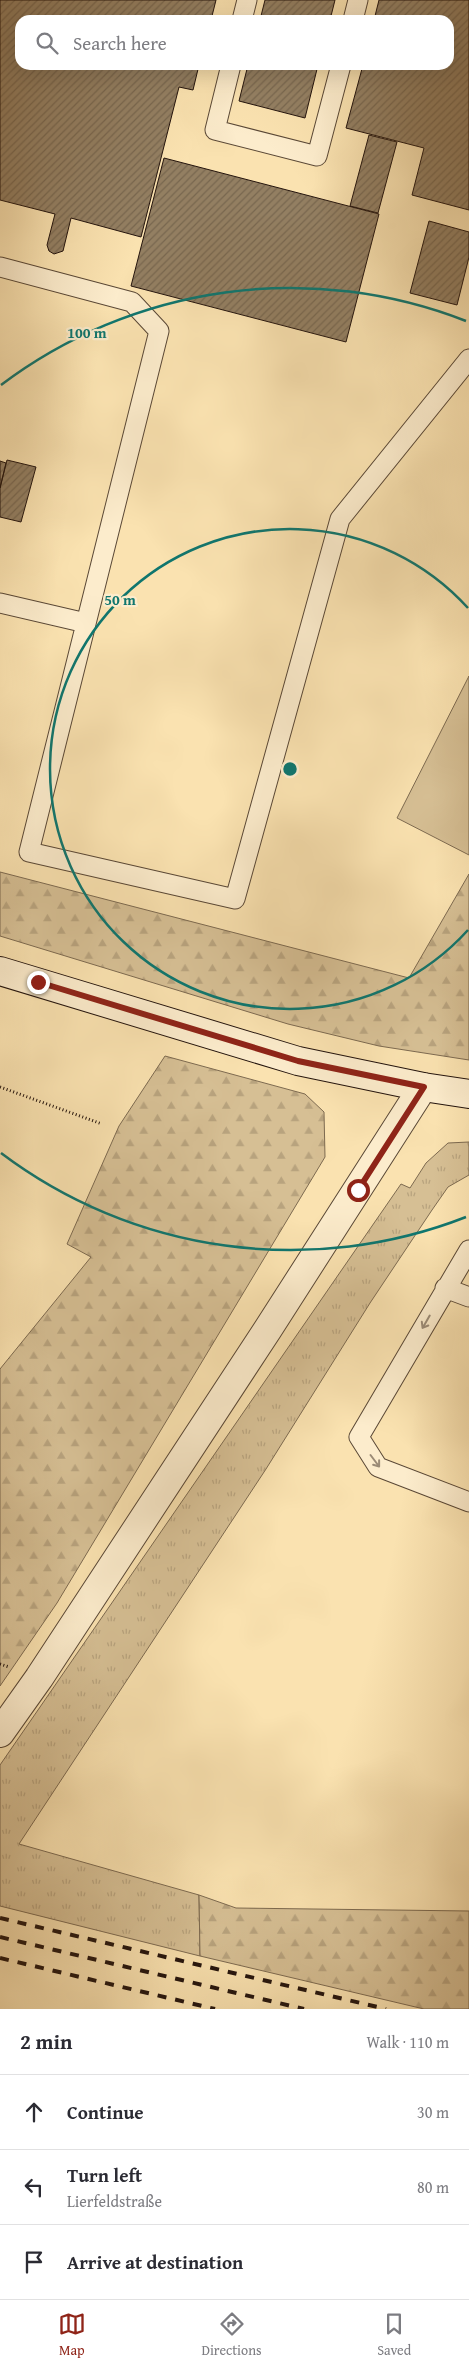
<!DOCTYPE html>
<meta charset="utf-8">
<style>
:root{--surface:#fff;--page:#f2f2f3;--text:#2b2b33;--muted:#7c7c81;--line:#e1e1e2;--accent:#8f2418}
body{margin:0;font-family:"Gentium Book Plus",serif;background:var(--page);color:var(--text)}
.stop{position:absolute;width:15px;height:15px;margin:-11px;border:4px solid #8f2418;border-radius:50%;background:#fff}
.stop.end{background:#8f2418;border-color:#fff;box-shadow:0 1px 5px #0008}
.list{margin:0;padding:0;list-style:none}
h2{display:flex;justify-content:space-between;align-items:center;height:65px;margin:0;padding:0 20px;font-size:21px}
h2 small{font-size:16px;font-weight:400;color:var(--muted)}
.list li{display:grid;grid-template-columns:32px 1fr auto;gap:15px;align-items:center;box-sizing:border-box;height:75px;padding:0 20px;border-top:1px solid var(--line)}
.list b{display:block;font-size:19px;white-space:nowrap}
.list p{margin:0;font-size:16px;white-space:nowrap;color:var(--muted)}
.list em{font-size:16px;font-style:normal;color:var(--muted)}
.icon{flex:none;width:28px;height:28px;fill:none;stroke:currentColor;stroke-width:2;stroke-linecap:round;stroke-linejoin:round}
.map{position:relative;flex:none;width:469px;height:2009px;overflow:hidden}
.search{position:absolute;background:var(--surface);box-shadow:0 5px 20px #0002;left:15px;right:15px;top:15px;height:55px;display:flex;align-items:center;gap:12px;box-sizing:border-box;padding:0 18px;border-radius:15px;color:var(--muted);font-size:19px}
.sheet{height:290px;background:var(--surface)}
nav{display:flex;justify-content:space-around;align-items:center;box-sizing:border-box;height:70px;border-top:1px solid var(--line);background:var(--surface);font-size:14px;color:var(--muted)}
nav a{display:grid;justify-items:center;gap:2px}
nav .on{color:var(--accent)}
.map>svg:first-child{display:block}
.grass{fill:url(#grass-tufts);stroke:#7d6a50}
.forest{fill:url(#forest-firs);stroke:#7d6a50}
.pitch{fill:#d6bf94;stroke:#7d6a50}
.building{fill:url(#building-hatch);stroke:#24140d}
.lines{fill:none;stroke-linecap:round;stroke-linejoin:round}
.service-casing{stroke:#5a4836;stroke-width:21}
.tertiary-casing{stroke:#5a4836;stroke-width:30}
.secondary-casing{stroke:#24140d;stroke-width:30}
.path{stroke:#24140d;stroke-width:3;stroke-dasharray:1 2.5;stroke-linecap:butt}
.service{stroke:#fceccc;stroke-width:19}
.tertiary{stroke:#fceccc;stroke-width:28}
.secondary{stroke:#fceccc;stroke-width:28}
.rail{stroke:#24140d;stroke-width:4;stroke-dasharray:9 9;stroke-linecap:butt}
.oneway{stroke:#9b8b76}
.route{stroke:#8f2418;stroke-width:6}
.ring{fill:none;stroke:#0f766e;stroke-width:2.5}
.centre{fill:#0f766e;stroke:#fceccc;stroke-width:2.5}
.ring-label{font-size:15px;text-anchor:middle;font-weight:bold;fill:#0f766e;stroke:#fceccc;stroke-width:4.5;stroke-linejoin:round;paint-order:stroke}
</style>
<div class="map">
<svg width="469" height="2009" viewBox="0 0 469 2009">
<defs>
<pattern id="grass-tufts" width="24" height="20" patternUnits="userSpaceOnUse" patternTransform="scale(1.25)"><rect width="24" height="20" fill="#d6bf94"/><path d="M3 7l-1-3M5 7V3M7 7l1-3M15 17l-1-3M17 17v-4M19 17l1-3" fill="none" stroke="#b8a37e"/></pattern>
<pattern id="forest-firs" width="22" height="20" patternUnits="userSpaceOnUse" patternTransform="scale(1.25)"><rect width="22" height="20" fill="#d6bf94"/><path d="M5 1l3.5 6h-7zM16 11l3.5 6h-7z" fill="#b8a37e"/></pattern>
<pattern id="building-hatch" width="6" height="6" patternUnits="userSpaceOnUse" patternTransform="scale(1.25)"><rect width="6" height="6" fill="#937f62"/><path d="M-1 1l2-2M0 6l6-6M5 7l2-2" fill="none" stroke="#78674f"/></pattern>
</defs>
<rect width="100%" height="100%" fill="#fae2b0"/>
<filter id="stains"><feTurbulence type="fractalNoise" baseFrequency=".004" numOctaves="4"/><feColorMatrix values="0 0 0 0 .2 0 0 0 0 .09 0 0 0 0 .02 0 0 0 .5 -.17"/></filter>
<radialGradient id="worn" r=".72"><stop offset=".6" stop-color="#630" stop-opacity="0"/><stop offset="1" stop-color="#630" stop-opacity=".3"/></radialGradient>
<!-- grass -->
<path class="grass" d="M469 1142V1175L448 1187 432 1210 370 1303 266 1469 19 1844 199 1895 200 1956 0 1906V1765L401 1184 410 1188 426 1163 448 1143Z"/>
<!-- forest -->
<path class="forest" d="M0 872 409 978 469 874V1060L379 1046 288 1024 0 936Z
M165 1056 305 1094 324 1112 325 1157 57 1603 0 1686V1369L91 1257 67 1244 119 1126Z
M199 1895 236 1908 469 1911V2009H424L200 1956Z"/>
<!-- pitch -->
<path class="pitch" d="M469 676V855L397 818Z"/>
<!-- building -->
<path class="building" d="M0 0H216L211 20H20V65H199L193 90 179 87 141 237 71 218 63 251 54 254 49 251 47 245 55 214 0 200Z
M265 0H335L330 20H260Z
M379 0H469V210L412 195 424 148 346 128 363 65H449V20H374Z
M248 65H318L305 118 239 101Z
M369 135 397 142 378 213 350 206Z
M164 158 379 214 346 342 131 286Z
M429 221 469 232V257L457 305 410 293Z
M7 460 36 467 21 522 0 517V488Z
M0 461 6 463 0 488Z"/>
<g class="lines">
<!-- service casing -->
<g class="service-casing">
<path id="service" d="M242 20 247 0
M353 20 358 0
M231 65 215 130 317 156 341 65
M0 267 132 302 159 331 29 852 235 899 340 519 469 359
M0 603 86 623
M469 1250 359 1437 378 1467 469 1502
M445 1288 469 1297"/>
</g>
<!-- tertiary casing -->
<g class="tertiary-casing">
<path id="tertiary" d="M0 1733 39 1678 268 1329 423 1087"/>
</g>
<!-- secondary casing -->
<g class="secondary-casing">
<path id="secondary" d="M0 971 298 1061 423 1087 469 1094"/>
</g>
<!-- path -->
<path class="path" d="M0 1087 102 1124
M0 1664 9 1667"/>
<!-- service -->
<use href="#service" class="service"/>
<!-- tertiary -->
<use href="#tertiary" class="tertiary"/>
<!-- secondary -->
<use href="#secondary" class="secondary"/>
<!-- rail -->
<path class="rail" d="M0 1918 386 2009
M0 1937 304 2009
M0 1958 215 2009"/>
</g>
<!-- one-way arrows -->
<defs><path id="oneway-shaft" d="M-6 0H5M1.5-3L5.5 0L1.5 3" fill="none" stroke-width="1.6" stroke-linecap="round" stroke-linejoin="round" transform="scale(1.25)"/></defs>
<g class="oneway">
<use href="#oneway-shaft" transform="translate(426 1322) rotate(120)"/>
<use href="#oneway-shaft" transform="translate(375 1461) rotate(53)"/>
</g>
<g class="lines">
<!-- route -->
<path class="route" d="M38 982 298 1061 424 1087 358 1190"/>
</g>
<!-- distance rings -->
<g class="ring">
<path d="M468 930A240 240 0 1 1 468 608"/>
<path d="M466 1217A481 481 0 0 1 1 1153M1 385A481 481 0 0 1 466 321"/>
</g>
<circle cx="290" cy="769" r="8" class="centre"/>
<g class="ring-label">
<text x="87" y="338">100 m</text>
<text x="120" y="605">50 m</text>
</g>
<rect width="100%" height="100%" filter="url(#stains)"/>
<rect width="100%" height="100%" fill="url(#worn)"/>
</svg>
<div class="stop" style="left:358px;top:1190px"></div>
<div class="stop end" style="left:38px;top:982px"></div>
<div class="search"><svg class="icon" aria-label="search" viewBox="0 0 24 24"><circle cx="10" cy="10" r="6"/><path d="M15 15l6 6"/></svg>Search here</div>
</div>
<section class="sheet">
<h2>2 min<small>Walk · 110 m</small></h2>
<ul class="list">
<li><svg class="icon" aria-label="ahead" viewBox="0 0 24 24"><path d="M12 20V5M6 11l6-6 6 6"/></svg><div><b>Continue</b></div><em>30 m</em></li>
<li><svg class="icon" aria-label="left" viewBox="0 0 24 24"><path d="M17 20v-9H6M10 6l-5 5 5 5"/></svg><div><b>Turn left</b><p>Lierfeldstraße</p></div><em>80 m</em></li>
<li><svg class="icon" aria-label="arrive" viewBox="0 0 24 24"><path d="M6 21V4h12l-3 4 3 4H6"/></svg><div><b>Arrive at destination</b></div></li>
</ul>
</section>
<nav>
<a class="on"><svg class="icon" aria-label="map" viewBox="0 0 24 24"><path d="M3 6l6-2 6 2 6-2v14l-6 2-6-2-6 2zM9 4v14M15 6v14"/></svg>Map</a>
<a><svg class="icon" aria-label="directions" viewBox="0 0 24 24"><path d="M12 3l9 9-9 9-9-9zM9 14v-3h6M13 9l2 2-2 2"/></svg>Directions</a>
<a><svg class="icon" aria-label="saved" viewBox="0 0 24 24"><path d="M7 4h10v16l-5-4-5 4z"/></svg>Saved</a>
</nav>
